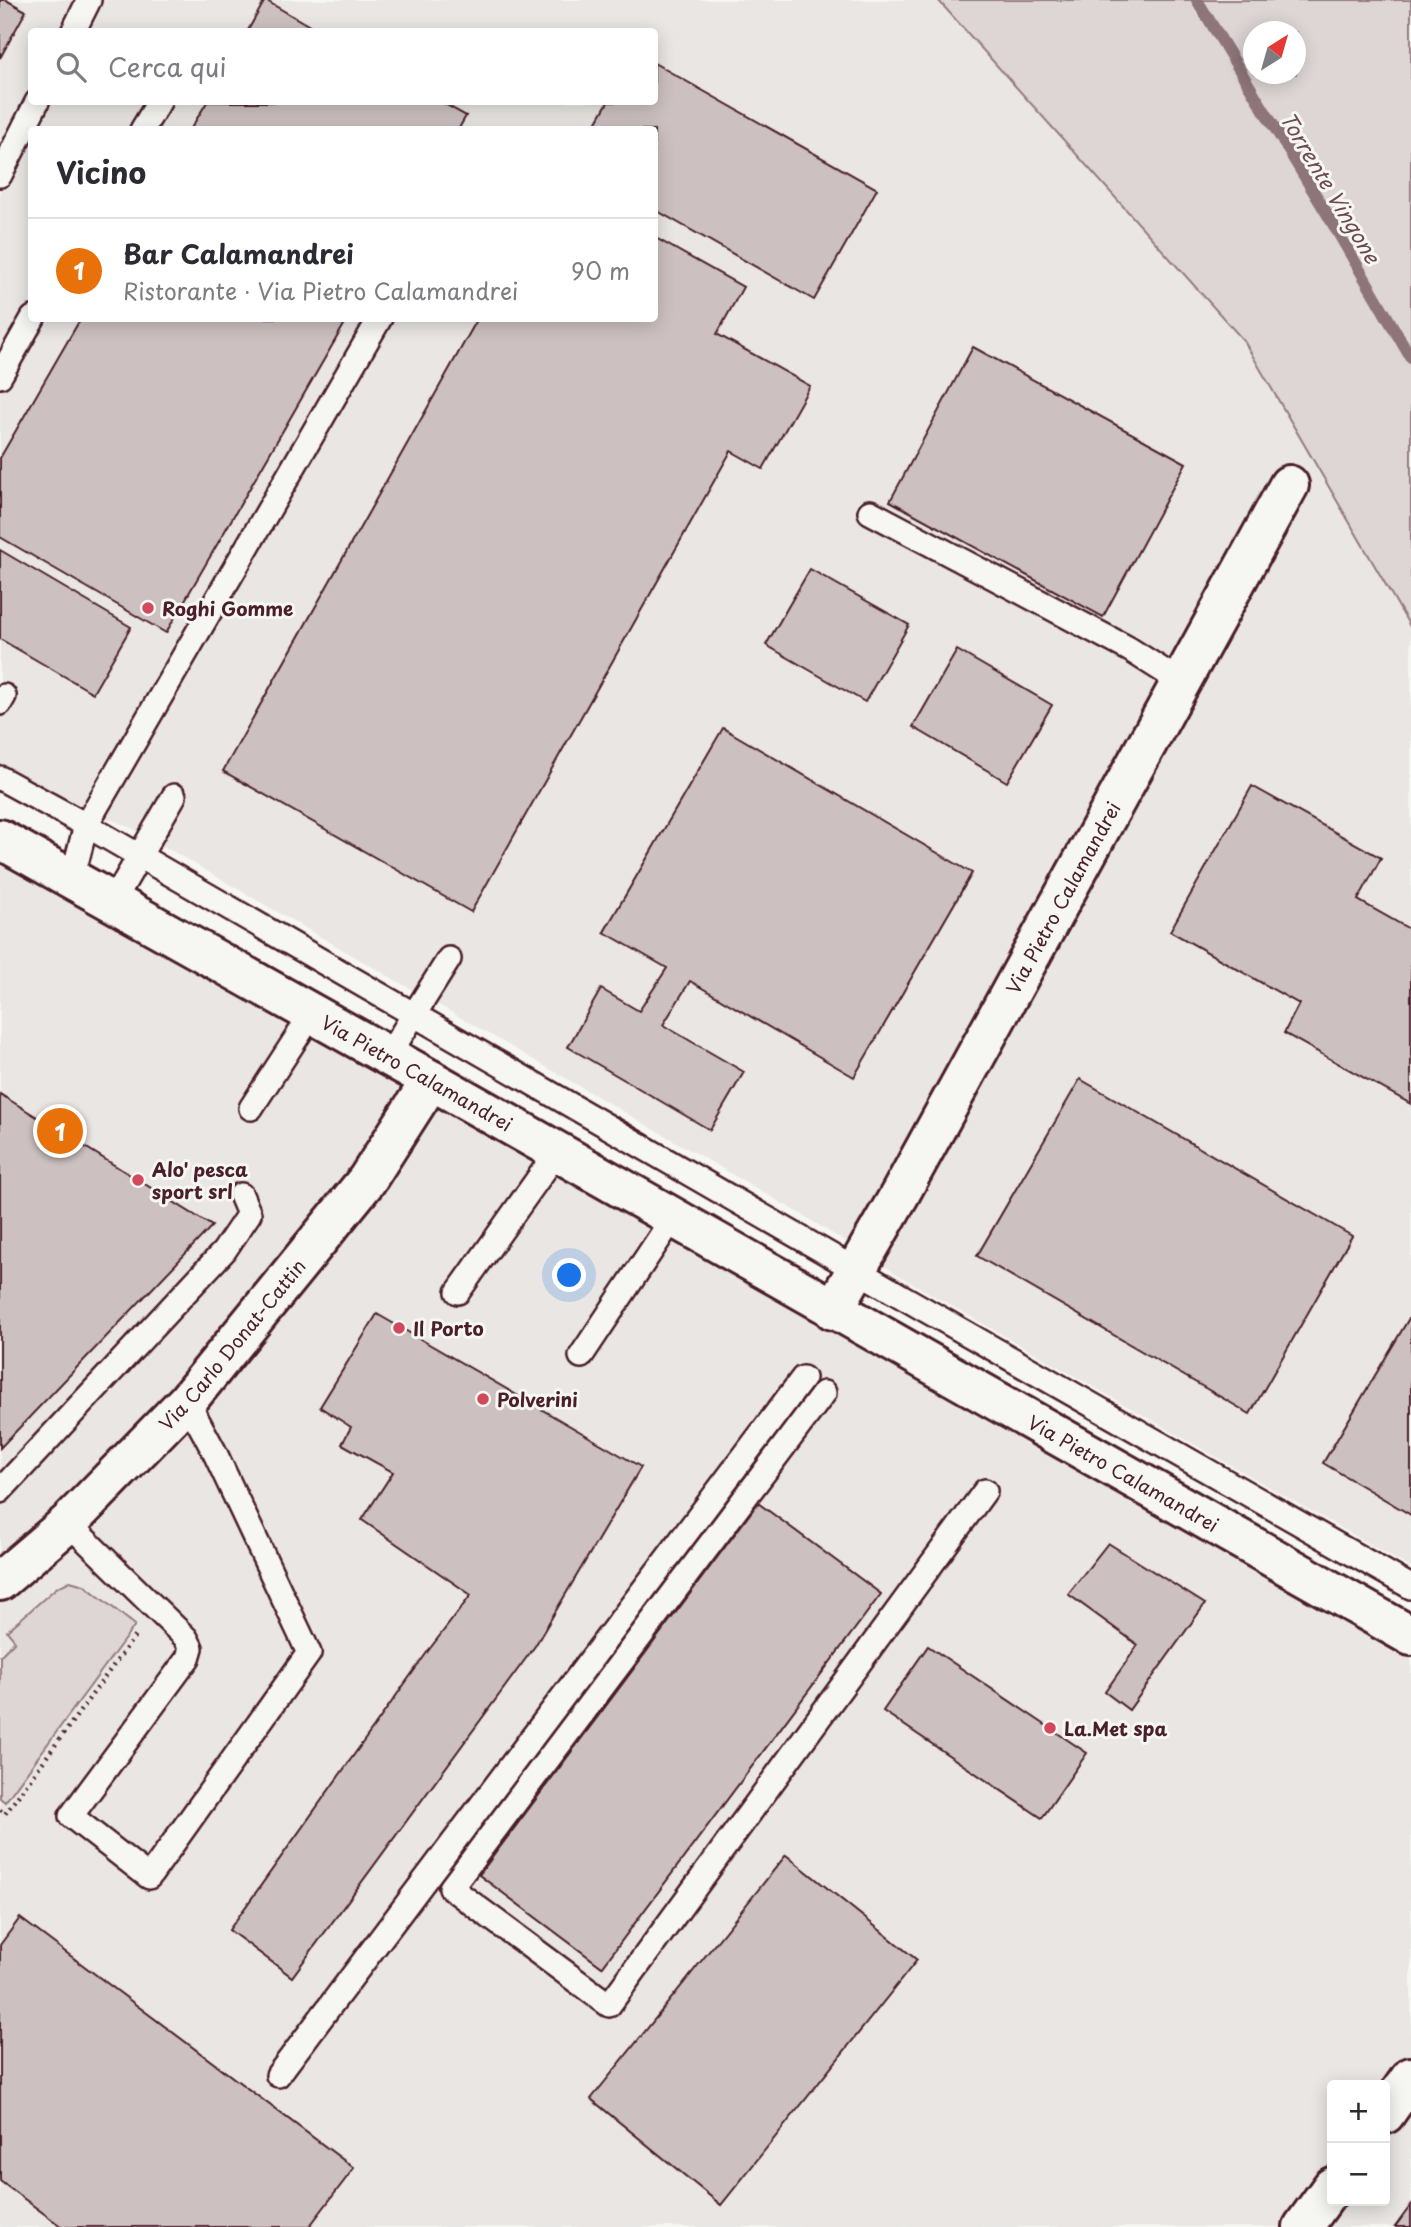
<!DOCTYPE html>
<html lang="it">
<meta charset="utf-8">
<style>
:root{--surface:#fff;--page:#f7f7f7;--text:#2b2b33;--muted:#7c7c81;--line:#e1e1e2;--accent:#7c3aed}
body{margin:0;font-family:"Playpen Sans",sans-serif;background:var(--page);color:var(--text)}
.controls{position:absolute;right:21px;bottom:21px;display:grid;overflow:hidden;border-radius:7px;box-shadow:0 4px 18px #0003}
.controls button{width:63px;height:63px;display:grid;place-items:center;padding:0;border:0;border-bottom:2px solid var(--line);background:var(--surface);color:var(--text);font:35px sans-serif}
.compass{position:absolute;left:1243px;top:21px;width:63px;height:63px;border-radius:50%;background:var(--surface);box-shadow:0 4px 18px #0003;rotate:37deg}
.you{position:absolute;left:570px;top:1276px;width:24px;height:24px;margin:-18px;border:5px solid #fff;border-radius:50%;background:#1a73e8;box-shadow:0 0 0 10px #1a73e833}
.badge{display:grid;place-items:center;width:46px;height:46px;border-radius:50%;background:var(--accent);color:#fff;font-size:23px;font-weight:700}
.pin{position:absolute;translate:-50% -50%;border:4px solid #fff;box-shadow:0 2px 7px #0006}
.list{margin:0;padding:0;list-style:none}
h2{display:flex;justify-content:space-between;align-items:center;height:91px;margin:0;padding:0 28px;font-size:30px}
h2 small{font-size:23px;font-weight:400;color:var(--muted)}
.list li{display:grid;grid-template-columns:46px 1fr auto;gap:21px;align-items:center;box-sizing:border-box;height:105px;padding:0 28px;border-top:2px solid var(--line)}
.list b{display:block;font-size:26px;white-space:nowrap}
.list p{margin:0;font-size:23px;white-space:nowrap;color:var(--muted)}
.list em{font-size:23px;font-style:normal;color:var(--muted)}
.icon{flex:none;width:38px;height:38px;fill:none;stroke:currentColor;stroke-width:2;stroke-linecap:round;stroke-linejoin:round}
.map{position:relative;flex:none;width:1411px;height:2227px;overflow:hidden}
.search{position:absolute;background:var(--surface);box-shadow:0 4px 18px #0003;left:28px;top:28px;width:630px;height:77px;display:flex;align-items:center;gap:18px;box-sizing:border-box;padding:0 24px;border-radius:7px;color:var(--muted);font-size:26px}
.panel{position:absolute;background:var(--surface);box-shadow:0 4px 18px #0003;left:28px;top:126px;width:630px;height:196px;border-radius:7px}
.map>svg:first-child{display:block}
.built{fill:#e9e6e3;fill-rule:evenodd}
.green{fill:#ddd6d5;stroke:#947a80;stroke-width:2;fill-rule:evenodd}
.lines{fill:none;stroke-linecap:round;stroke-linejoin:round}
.stream{stroke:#8e747a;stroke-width:12}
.building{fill:#ccc1c0;stroke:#4a1f2b;stroke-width:2}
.lane-casing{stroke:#4a1f2b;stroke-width:28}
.street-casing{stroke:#4a1f2b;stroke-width:44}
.secondary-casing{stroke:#4a1f2b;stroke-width:44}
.path{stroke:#4a1f2b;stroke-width:4.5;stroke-dasharray:2 5;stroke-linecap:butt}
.lane{stroke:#f6f6f2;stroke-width:23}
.street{stroke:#f6f6f2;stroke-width:38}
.secondary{stroke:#f6f6f2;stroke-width:38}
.poi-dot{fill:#d1495b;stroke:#f6f6f2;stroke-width:2.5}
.labels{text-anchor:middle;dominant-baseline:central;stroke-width:6;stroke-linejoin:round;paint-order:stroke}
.poi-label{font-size:19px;font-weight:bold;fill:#4a1f2b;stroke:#f6f6f2;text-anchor:start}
.street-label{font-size:19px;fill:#4a1f2b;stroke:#f6f6f2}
.water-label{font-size:21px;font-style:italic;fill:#6c4a52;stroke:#f6f6f2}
</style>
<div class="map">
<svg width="1411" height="2227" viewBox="0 0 1411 2227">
<rect width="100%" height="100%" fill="#f6f6f2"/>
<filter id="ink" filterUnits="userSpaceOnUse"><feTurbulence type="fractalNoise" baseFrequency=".0143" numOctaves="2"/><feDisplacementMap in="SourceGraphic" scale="14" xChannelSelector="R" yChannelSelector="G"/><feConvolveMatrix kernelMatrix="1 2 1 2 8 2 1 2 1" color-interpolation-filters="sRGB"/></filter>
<g filter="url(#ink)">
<!-- built -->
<path class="built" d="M0 0H938L1244 341 1411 628V1568L910 1282 806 1217 134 829 47 793 0 765ZM32 32H654V102H32ZM32 130H654V318H32Z
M0 839 1411 1636V2227H0ZM1332 2085H1385V2201H1332Z"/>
<!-- green -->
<path class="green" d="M938 0H1411V628L1244 341ZM1254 32H1296V74H1254Z
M70 1581 84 1585 135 1625 5 1802 0 1798V1656L15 1641 7 1631 56 1588Z"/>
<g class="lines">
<!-- stream -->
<path class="stream" d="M1197 0 1326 212 1411 358"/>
</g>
<!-- building -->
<path class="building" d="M0 0H6L26 11 0 58Z
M265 0 320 32H247Z
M654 63 877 189 814 300 654 209V130H592L608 102H654Z
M207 102H441L466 116 458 130H190Z
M654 237 743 287 717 334 810 386 763 469 731 451 471 912 223 771 478 318H654Z
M81 318H348L166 633 0 537V458Z
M973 347 1186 463 1103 617 890 501Z
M0 550 131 627 93 693 0 639Z
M810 569 909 625 865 702 766 645Z
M957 650 1052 705 1007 782 913 727Z
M723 728 972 873 854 1077 690 981 663 1025 744 1072 710 1130 568 1047 601 989 639 1011 667 968 604 932Z
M1252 786 1381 858 1358 900 1411 930V1104L1284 1033 1299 1004 1170 931Z
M1080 1079 1352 1236 1250 1414 977 1256Z
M0 1094 212 1226 0 1448Z
M377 1314 641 1467 535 1646 292 1977 229 1930 428 1651 471 1595 362 1520 393 1472 342 1444 351 1427 320 1407Z
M1411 1315V1515L1323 1463Z
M758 1503 881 1594 602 1967 479 1875Z
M1108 1543 1205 1604 1129 1710 1105 1692 1138 1645 1068 1594Z
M928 1646 1087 1753 1042 1818 883 1711Z
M786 1855 917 1960 721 2205 591 2099Z
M20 1918 354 2168 309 2227H62L0 2181V1945Z
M1411 2205V2227H1395Z"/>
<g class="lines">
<!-- lane casing -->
<g class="lane-casing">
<path id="lane" d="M73 32 89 0
M142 130 159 102
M0 175 37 102
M0 376 33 318
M870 512 1129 649 1181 682
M0 703 4 696
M0 778 86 825 901 1296 1411 1587
M72 879 86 825 380 318
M113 902 174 796
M388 1056 449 959
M251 1108 312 1014
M458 1292 557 1152
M581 1356 673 1218
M824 1393 451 1888 609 2005 985 1491
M0 1491 224 1251 249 1214 241 1195
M68 1523 186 1638 191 1648 188 1658 71 1816 149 1877 309 1653 214 1451 187 1401
M278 2075 803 1378"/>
</g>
<!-- street casing -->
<g class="street-casing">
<g id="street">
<path id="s1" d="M833 1310 900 1194 1289 485"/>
<path id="s2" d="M0 1581 68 1523 187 1401 367 1180 431 1080"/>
<path d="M1385 2114 1411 2077"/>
<path d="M1303 2227 1332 2187"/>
</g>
</g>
<!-- secondary casing -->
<g class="secondary-casing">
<g id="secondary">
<path id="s3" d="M0 839 431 1080 1411 1636"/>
</g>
</g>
<!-- path -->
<path class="path" d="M0 1810 5 1814 137 1633"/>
<!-- lane -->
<use href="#lane" class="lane"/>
<!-- street -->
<use href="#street" class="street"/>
<!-- secondary -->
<use href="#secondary" class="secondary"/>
</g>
</g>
<!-- markers -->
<g class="poi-dot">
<circle cx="148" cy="608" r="7"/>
<circle cx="138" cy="1180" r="7"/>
<circle cx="399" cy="1328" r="7"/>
<circle cx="483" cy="1399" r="7"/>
<circle cx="1050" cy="1728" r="7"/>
</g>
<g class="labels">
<!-- poi labels -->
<g class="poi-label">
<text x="162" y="608">Roghi Gomme</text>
<text x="152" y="1169">Alo' pesca<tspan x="152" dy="22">sport srl</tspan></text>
<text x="413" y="1328">Il Porto</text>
<text x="497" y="1399">Polverini</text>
<text x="1064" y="1728">La.Met spa</text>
</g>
<!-- street labels -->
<g class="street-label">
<text stroke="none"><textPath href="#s1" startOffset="472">Via Pietro Calamandrei</textPath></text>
<text stroke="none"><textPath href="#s3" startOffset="478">Via Pietro Calamandrei</textPath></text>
<text stroke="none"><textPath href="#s2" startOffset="332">Via Carlo Donat-Cattin</textPath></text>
<text stroke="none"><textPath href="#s3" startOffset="1290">Via Pietro Calamandrei</textPath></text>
</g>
<!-- water labels -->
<g class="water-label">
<text transform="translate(1331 187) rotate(59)">Torrente Vingone</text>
</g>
</g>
</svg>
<div class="controls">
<button>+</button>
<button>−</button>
</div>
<svg class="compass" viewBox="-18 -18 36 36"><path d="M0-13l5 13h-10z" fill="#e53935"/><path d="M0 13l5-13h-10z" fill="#7c7c81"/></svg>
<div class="you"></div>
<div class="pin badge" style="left:60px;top:1131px;background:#e8710a">1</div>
<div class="search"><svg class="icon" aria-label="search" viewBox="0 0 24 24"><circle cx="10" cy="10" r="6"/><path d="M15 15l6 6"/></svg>Cerca qui</div>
<section class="panel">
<h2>Vicino<small></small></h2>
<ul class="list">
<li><span class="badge" style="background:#e8710a">1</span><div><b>Bar Calamandrei</b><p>Ristorante · Via Pietro Calamandrei</p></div><em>90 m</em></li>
</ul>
</section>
</div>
